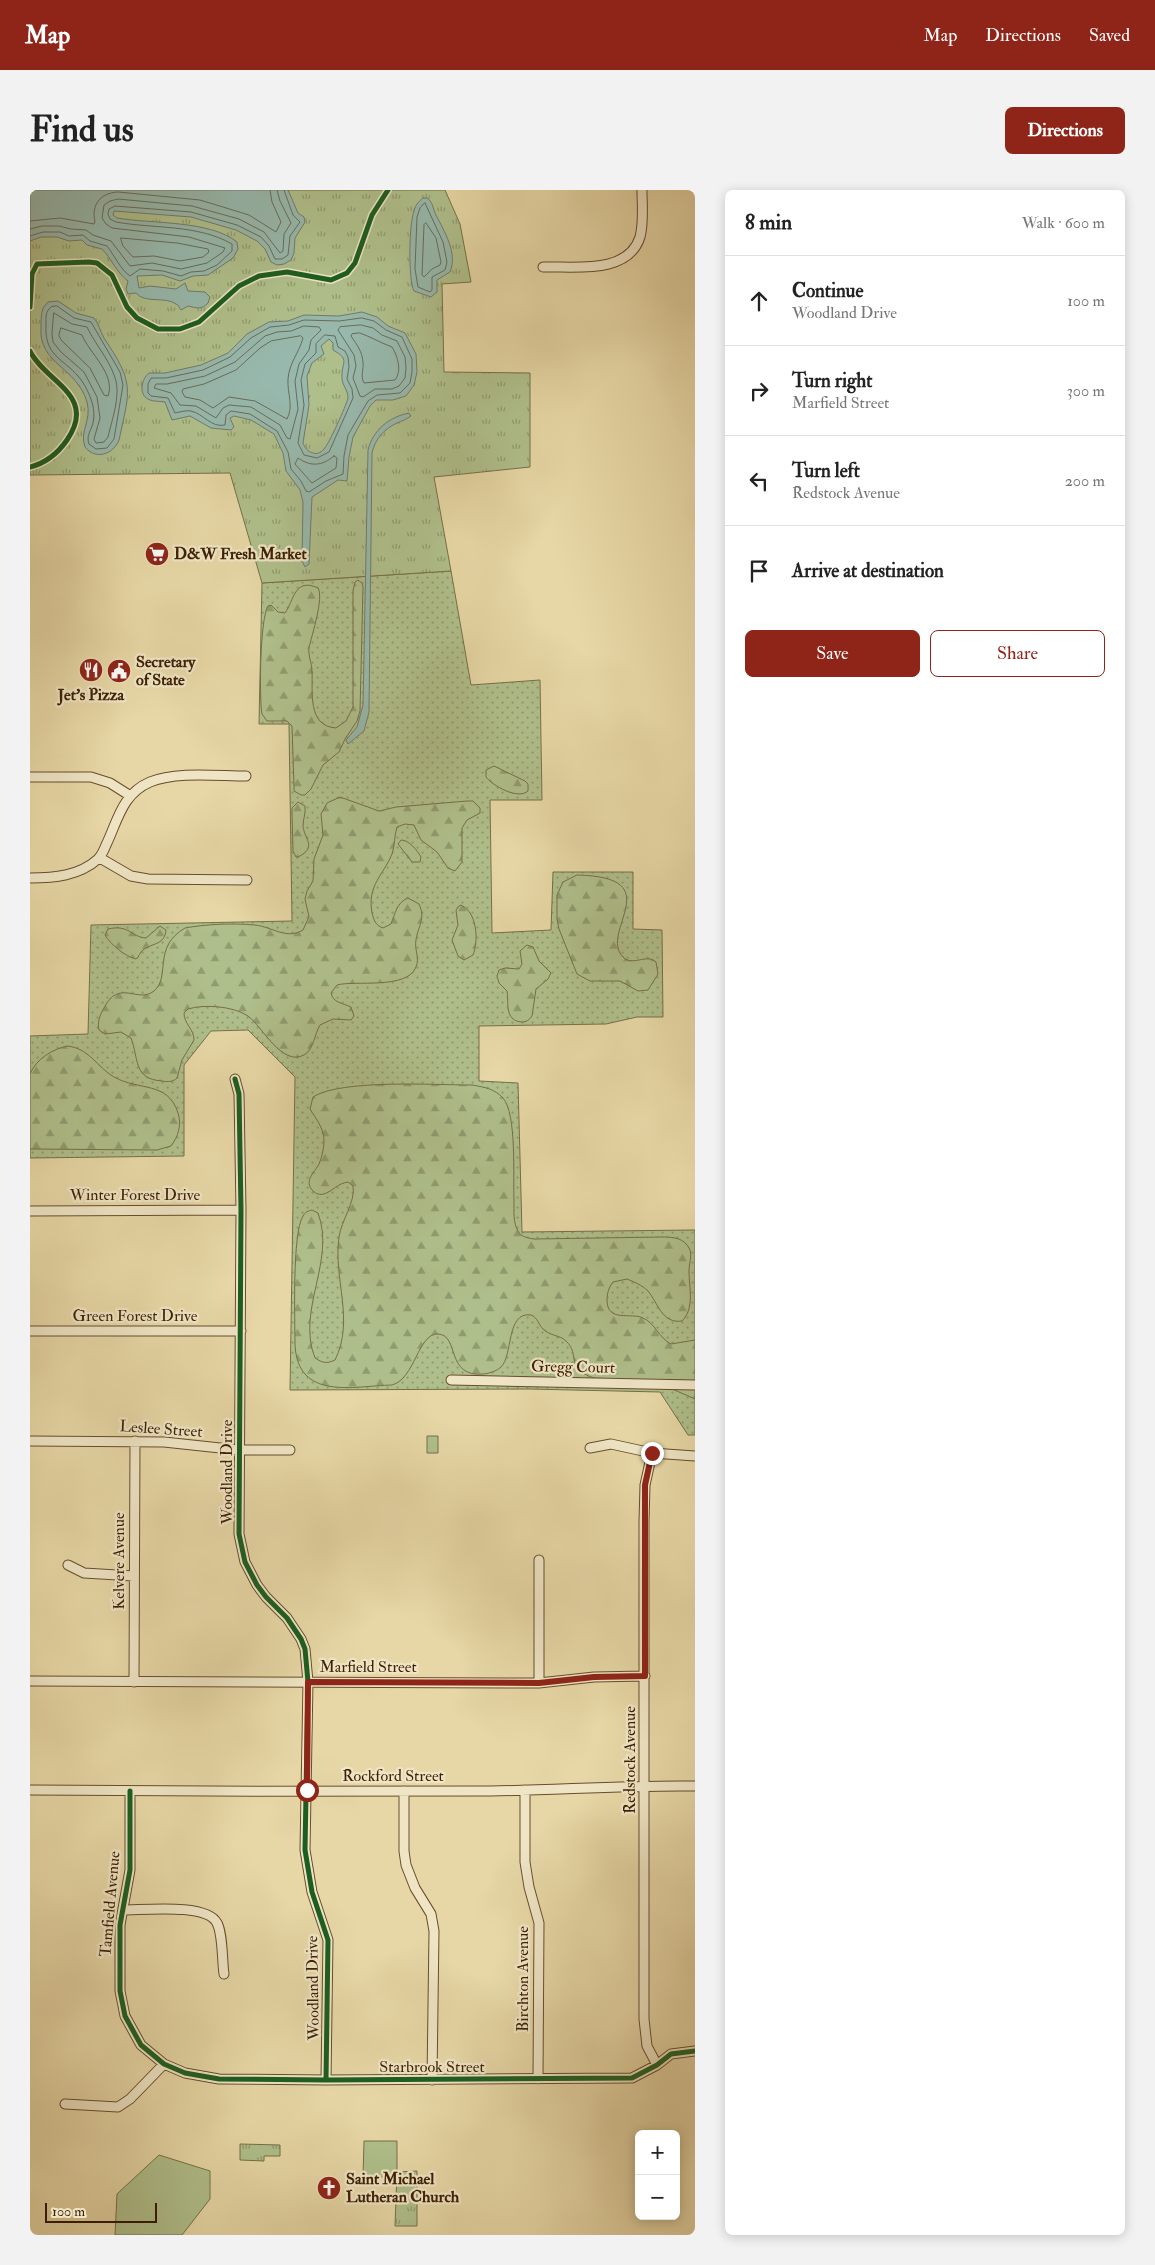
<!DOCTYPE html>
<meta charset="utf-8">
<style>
:root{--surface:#fff;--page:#f2f2f2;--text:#222;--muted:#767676;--line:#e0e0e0;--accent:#8f2418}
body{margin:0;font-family:"IM FELL Double Pica",serif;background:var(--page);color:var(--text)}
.controls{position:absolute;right:15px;bottom:15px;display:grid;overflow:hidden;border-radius:8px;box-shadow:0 2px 12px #0003}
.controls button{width:45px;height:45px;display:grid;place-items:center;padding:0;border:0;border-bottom:1px solid var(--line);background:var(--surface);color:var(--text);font:25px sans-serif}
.scale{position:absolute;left:15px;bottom:12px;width:112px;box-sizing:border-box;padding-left:5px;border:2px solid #3c1f03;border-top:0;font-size:14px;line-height:18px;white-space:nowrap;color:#3c1f03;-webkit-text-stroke:4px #efe5c5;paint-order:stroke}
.stop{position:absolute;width:15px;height:15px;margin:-11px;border:4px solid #8f2418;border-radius:50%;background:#fff}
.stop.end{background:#8f2418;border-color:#fff;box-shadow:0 1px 5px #0008}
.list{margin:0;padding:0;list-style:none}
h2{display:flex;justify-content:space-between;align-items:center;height:65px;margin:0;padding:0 20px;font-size:21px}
h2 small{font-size:16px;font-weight:400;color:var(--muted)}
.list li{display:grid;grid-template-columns:32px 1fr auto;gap:15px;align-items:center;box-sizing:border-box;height:90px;padding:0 20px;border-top:1px solid var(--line)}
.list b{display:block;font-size:19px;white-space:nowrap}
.list p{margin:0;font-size:16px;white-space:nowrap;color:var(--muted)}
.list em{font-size:16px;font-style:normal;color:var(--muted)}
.actions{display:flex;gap:10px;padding:15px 20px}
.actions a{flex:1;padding:11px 0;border:1px solid var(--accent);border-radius:8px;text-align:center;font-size:18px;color:var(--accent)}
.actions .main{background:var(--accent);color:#fff}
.icon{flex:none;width:28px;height:28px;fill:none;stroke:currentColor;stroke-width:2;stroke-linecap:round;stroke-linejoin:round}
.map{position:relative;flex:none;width:665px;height:2045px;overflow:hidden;border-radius:8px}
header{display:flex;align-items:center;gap:30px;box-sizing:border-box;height:70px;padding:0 25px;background:var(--accent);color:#fff}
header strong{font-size:24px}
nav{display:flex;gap:28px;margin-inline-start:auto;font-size:18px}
.intro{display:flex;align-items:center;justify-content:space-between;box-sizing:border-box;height:120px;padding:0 30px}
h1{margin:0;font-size:35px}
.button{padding:12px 22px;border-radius:8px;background:var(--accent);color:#fff;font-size:18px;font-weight:700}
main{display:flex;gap:30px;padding:0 30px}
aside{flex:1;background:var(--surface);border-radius:8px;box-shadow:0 2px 12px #0003}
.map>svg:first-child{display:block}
.grass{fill:url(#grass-dots);stroke:#766f47}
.forest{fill:url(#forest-firs);stroke:#766f47}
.park{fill:url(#park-tufts);stroke:#766f47}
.garden{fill:#afbf8b;stroke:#766f47}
.water{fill:#97b8ac;stroke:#737b68;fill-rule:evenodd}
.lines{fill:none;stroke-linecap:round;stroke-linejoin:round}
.shore{stroke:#6a6c58;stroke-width:1}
.street-casing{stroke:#674d2c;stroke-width:11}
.street{stroke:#efe5c5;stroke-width:9}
.cycleway-casing{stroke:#efe5c5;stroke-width:8}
.cycleway{stroke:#1b5e20;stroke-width:5}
.route{stroke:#8f2418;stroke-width:6}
.labels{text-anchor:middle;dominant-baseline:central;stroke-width:4.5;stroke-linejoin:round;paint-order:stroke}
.poi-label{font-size:16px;font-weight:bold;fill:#3c1f03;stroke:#efe5c5;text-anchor:start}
.street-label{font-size:16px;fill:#3c1f03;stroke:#efe5c5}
</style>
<header>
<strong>Map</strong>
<nav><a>Map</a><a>Directions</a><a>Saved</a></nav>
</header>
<div class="intro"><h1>Find us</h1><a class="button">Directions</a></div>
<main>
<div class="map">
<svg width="665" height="2045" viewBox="0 0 665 2045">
<defs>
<pattern id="grass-dots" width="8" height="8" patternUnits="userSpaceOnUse" patternTransform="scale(1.25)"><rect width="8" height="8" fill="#afbf8b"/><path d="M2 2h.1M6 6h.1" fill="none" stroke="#909b6f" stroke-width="1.8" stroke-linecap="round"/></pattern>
<pattern id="forest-firs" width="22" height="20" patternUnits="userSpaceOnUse" patternTransform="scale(1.25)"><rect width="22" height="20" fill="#afbf8b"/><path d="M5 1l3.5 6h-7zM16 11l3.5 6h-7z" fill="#909b6f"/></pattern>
<pattern id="park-tufts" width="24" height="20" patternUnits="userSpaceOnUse" patternTransform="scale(1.25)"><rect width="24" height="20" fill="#afbf8b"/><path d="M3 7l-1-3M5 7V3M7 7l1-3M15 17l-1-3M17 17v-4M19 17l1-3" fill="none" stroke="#909b6f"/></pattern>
</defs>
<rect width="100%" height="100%" fill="#e7d7a6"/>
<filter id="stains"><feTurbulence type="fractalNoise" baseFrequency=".004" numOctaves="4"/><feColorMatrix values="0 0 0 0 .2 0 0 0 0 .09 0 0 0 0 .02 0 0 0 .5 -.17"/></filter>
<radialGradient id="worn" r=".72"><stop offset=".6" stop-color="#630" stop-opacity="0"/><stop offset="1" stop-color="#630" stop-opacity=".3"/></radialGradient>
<!-- grass -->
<path class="grass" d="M421 381 441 495 510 490 512 610H460L462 743 521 740 523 682H603V739L632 740 633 827H607L576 834 449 836V891L488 893 492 1042 665 1040V1245H658L630 1202 499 1199 260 1200 265 887 218 840 181 841 154 875V966L0 968V846L58 844 61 735 262 731 259 534H229L232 393Z"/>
<!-- forest -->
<path class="forest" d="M328 390 332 393 333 397 330 521 327 531 315 549 309 562 293 575 281 599 275 605H271L264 601V596L262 536 257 531H237L232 524C229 507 230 429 238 416L241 415 248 422 255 423C264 411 264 387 288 398 294 408 282 444 279 458 278 466 282 474 282 481 283 502 277 536 306 538L316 531 323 517V401L325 392Z
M464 576 495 591 498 594V601C488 610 463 596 456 587V580Z
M310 607 349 621 366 617 437 611H443L450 618V623L437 630 432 638V672L425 681 418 678 407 662 391 650 384 635 375 634 367 637C364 646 365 656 362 664 353 686 337 695 342 723 344 730 345 735 353 738L361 734C365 724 367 712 378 708L389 714C396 729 388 736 386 750 384 759 390 768 386 777 377 800 325 790 307 795L301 803C303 813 313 813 321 817L324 826 321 830 303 829 290 835C285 843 283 861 274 865 252 877 232 836 218 826 203 816 174 814 158 819L154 823C154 834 164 839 164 850L152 870 147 888C143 892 138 892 132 891 103 889 109 869 101 848L91 842 75 844 69 840C67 832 70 825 74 818 89 788 108 814 124 801 141 787 122 757 155 738 176 734 204 733 225 735 243 737 256 750 273 740L279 727 275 709 277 701 283 691 284 669 293 645 291 624 297 613Z
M268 612 275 616C276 623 273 629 273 636 274 649 288 657 268 667H266L263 661 262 623V618Z
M371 650C379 650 387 660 391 667L390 672H382L368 654Z
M547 685C641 687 568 742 593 767 603 777 616 763 626 772L628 784 618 800 608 801 590 791H560L547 784 529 739 527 729V705L533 692Z
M430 715C447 720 449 751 443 765L434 770 428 766 422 750 428 735 426 720Z
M130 736 136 740C135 755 122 753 113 760 110 762 109 767 106 769 96 767 80 754 75 745L78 739C99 734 101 747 116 748Z
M497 755 503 757 509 771 521 783 518 789 506 799 502 826C499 830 497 832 491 832 474 830 479 812 477 801L469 793 467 786 469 780 475 778 489 779 492 774 490 761Z
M37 856C59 858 67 877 84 887 109 901 138 891 148 923 152 935 148 947 141 956L127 960 0 959C0 946 0 893 0 884 6 869 23 859 37 856Z
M442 895C454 897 465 899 473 908 487 924 483 988 484 1011 484 1020 483 1033 488 1041 491 1047 498 1048 504 1049L631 1047C640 1047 651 1047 657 1055 664 1063 659 1071 659 1081 659 1098 665 1118 652 1131 632 1134 628 1113 618 1101 612 1095 604 1092 597 1089L583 1092C579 1097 577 1103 577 1110 577 1133 601 1122 613 1128 625 1133 629 1148 641 1154L665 1150V1209L624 1191 564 1188C534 1178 551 1165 536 1151 530 1145 520 1146 513 1139 509 1135 507 1127 501 1125 476 1121 483 1166 471 1177 467 1181 460 1183 454 1184 415 1188 430 1145 408 1144 388 1143 385 1189 362 1195 323 1196 268 1211 265 1155 265 1131 262 1043 273 1026 275 1022 278 1021 282 1020L288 1023C306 1071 266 1120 285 1168 293 1173 296 1174 305 1170 325 1130 303 1089 309 1047 311 1031 326 1011 323 996L318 992C308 993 303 1001 294 1004 290 1005 286 1004 283 1001 273 991 285 982 289 974 292 967 294 958 294 951 294 938 286 929 280 919L283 907C311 889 405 895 442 895Z"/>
<!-- park -->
<path class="park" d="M0 0H415L430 34 441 92 412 94 414 182 500 183V277L404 287 421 381 232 393 200 283 0 285Z
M210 1954 250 1955V1966H234V1971L210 1970Z
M387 1981V2036H365L367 1982Z"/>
<!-- garden -->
<path class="garden" d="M397 1246H408V1263H397Z
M334 1951H367V1987H333Z
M129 1965 180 1981V2009L152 2045H85L87 2004Z"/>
<!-- water -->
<path class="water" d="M0 0H258L268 23 274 27 275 32 265 48 264 63 261 70 254 74 247 75 241 72 235 59 227 51 206 40 161 27 84 21 83 25 87 28C121 34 180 30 207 52L208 59 203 68 178 85 163 86 150 91 132 85 107 86 109 98 120 96 146 99 155 93 158 101 175 102 180 107 178 113C172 120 166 118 158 116L151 120C149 118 149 115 146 114 135 106 115 114 106 103L98 104 96 99 98 91C87 83 81 68 72 59L57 55 52 50 39 51 27 47H11L0 51Z
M393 8H397C403 12 403 19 406 25 414 41 428 63 420 82L407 90V102L401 107 384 101C378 89 379 34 384 21 385 16 388 12 393 8Z
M28 111 46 123 64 128C69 134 70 141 74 148 105 194 100 199 89 250 83 265 65 270 55 257 49 241 62 231 57 212 47 177 8 174 11 137 11 130 11 124 13 118L18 112Z
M332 122 347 127 358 136 375 143 386 164 387 182 384 195 376 206 363 210H346L340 216 323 247 319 267 317 291 308 290 282 307 279 374 275 377 272 371 273 312 270 300 256 281 253 263 244 244 221 230 204 226 200 228 204 237 201 240 181 238 160 226 142 230 135 212C130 211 123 212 118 209 108 204 112 188 119 183H135L171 175 198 163 217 144 239 132 258 131 274 125 309 126ZM299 149 303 153V160C321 170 311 172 312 188 312 195 318 200 318 208 316 216 299 254 294 259 287 268 276 262 273 253L279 215 277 186 282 173 294 164 291 156Z
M379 223 381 226C377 229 372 231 367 233 354 239 345 249 342 263L339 522 334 541 318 554 316 550 327 537 333 515 338 260C343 240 359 227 379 223Z"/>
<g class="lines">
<!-- shore -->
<path class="shore" d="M395 13 413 52 417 72 415 80 402 87V100L400 102 388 97 385 79 387 27 390 18Z
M0 31 30 28 64 34 65 32C61 15 70 3 88 2L170 10 219 25 246 42 251 32 242 12 240 0
M396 33 406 48 411 72 410 75 402 79 394 87 392 85 394 35Z
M0 39 12 36H29L41 39 56 40 63 45 81 51 100 76 122 73 151 79 177 73 193 62 195 58 159 47 82 38 76 34 72 28 74 15 80 11 88 9 162 16 209 29 234 42 250 63 253 61 254 44 261 33 250 11 247 0
M0 46 13 42H30L39 46 53 45 60 51 77 56C84 65 91 80 100 86L110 79 133 81 151 86 161 82 174 81 187 75 202 61V54C167 34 124 39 86 32L80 29 78 24 79 19 85 16 161 22 207 35 231 47 239 56 245 69H252L258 65 260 46 270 32 263 25 254 0
M91 48 147 53 178 59 179 62 173 67 150 71 124 66 103 67 93 56Z
M27 116 44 128 61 132 90 182 93 195 84 249 77 258 66 259 59 254C56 245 61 241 63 233 66 220 61 207 55 196 40 169 14 171 16 135 16 127 15 122 21 117Z
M24 123 42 134 57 137C65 154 78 168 84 185 92 203 82 229 78 247L74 252 66 253 64 249 70 228 67 207 54 182 31 162 23 152 22 144Z
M332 128 344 131 356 140 372 147 382 169V182L380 193 370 203 347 205 338 211 318 245 314 266 313 284 296 291 279 302 276 301 271 291 261 279 258 262 247 241 220 224 201 221 196 225 195 235C181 238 174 224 161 221 156 220 150 222 145 223L138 208 121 206 118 203V194L121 188H136L173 180 200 167 221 148 240 137 259 135 274 130 309 131Z
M331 135 343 138 352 145 367 151 375 167 376 178 375 188 369 196 362 199H345L333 207 330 206 323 188 326 176 324 165 308 140 310 137Z
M274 136 289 137 291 140 281 150 279 160 269 174 265 191 268 219 260 249 257 248 250 235 221 217 199 215 193 218 186 228 166 216 150 215 141 203 124 198 126 194H137L175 186 205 172 235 146 247 142 261 141Z
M31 138 52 145C59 163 86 184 78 206L74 205 60 178 32 151 29 146Z
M330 143C341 147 351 153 362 157 368 167 372 181 365 190L334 193C330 185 334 180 333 172 332 161 327 155 321 146L322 144Z
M295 145 305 146 308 157 315 161 318 167 319 177 317 189 322 199 323 208 299 262 287 268 274 265 268 253 274 215 271 190 275 174 286 163V154Z
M271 146 273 148C269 163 259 173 258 189 257 203 264 216 257 229L225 211 199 207 183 218 170 210 155 207 152 202 153 199 174 194 206 180 230 158 241 151Z
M304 266 307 268 306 278 282 293 265 274 268 268C281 277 292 276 304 266Z"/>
<!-- street casing -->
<g class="street-casing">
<path id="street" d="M513 77C544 76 598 85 610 47 614 32 612 15 612 0
M0 587H61L80 593 99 605
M70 668 101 686 118 689 217 690
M0 688C24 688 49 686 68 669 72 665 74 660 76 655 88 630 92 604 120 592 146 581 188 586 216 586
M205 889 209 904 211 1020 209 1344 215 1372 227 1395 236 1407 257 1428 271 1449 275 1459 278 1492 275 1660 282 1702 298 1750 296 1890
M0 1021 211 1020
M0 1141H211
M421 1190 665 1195
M0 1251 134 1252 209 1260H260
M560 1258 581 1254 622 1263 665 1266
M622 1263 615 1295 614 1332V1829L617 1856 627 1875
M38 1375 54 1383 104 1386
M0 1491 509 1493 564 1487 615 1486
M104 1492 105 1251
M509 1493V1370
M0 1600C154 1601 307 1602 461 1601 529 1600 597 1595 665 1596
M495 1600V1672L499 1697 509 1733 508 1889
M100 1601V1680L90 1735V1801L95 1826 106 1846 111 1855 134 1874 155 1883 189 1889 296 1890 602 1888 627 1875 641 1864 665 1861
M374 1601V1661L376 1675 385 1698 401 1724 404 1741 402 1890
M94 1720C114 1720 177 1713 187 1733 193 1744 192 1771 194 1784
M35 1914 88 1917 100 1909 134 1874"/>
</g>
<!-- street -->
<use href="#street" class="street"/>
<!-- cycleway casing -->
<g class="cycleway-casing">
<path id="cycleway" d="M0 117 2 84 7 74 59 72 67 73 82 85 97 117 107 128 128 139H150L169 132 209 96 229 86 257 82 301 90 317 83 325 73 342 25 358 0
M0 161C15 192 68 205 37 250 28 263 16 273 0 277
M205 889 209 904 211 1020 209 1344 215 1372 227 1395 236 1407 257 1428 271 1449 275 1459 278 1492 275 1660 282 1702 298 1750 296 1890
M100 1601V1680L90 1735V1801L95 1826 106 1846 111 1855 134 1874 155 1883 189 1889 296 1890 602 1888 627 1875 641 1864 665 1861"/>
</g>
<!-- cycleway -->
<use href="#cycleway" class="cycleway"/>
</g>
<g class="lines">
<!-- route -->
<path class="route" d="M277 1600 278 1492 509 1493 564 1487 615 1486V1295L622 1263"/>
</g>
<!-- icons -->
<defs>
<g id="supermarket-disc" transform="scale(1.25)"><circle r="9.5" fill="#8f2418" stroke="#efe5c5"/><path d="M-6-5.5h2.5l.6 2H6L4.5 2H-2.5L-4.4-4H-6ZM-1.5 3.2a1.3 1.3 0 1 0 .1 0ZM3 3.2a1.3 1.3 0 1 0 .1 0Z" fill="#fff"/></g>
<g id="restaurant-disc" transform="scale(1.25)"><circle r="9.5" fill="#8f2418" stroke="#efe5c5"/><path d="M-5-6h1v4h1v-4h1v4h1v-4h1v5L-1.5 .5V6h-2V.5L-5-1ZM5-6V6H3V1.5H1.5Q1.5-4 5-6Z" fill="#fff"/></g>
<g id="civic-disc" transform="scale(1.25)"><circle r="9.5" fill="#8f2418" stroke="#efe5c5"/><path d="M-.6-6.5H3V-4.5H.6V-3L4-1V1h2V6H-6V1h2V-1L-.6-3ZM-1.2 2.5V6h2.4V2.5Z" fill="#fff"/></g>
<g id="church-disc" transform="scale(1.25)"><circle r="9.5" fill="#8f2418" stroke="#efe5c5"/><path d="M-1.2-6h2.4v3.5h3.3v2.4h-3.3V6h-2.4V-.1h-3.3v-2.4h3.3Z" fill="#fff"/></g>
</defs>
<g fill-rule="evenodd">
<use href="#supermarket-disc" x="127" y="364"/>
<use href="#restaurant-disc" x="61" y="480"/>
<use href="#civic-disc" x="89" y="481"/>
<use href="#church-disc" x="299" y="1998"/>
</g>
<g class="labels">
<!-- poi labels -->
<g class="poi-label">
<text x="144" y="364">D&amp;W Fresh Market</text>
<text x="106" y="472">Secretary<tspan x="106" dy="18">of State</tspan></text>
<text x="61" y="505" text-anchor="middle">Jet's Pizza</text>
<text x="316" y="1989">Saint Michael<tspan x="316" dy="18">Lutheran Church</tspan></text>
</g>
<!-- street labels -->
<g class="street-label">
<text x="105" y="1005">Winter Forest Drive</text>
<text x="105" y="1126">Green Forest Drive</text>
<text transform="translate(543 1177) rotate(1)">Gregg Court</text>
<text transform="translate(131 1239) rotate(4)">Leslee Street</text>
<text transform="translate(197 1282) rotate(-90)">Woodland Drive</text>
<text transform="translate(89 1371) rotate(-90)">Kelvere Avenue</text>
<text x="338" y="1477">Marfield Street</text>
<text transform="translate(600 1570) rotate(-90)">Redstock Avenue</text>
<text x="363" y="1586">Rockford Street</text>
<text transform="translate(80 1714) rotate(-85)">Tamfield Avenue</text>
<text transform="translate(493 1789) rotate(-90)">Birchton Avenue</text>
<text transform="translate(283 1798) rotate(-91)">Woodland Drive</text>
<text x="402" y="1877">Starbrook Street</text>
</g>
</g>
<rect width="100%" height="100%" filter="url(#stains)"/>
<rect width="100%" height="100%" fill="url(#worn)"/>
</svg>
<div class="controls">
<button>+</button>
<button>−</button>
</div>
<div class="scale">100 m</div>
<div class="stop" style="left:277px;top:1600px"></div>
<div class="stop end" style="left:622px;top:1263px"></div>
</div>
<aside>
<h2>8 min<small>Walk · 600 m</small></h2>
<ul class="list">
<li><svg class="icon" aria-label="ahead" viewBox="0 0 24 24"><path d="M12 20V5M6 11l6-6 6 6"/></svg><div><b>Continue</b><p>Woodland Drive</p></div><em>100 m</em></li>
<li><svg class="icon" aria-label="right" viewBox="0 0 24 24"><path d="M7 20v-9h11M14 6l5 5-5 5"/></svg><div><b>Turn right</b><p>Marfield Street</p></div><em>300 m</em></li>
<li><svg class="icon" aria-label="left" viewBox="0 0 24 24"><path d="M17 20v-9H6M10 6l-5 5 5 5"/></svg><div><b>Turn left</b><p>Redstock Avenue</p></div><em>200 m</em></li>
<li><svg class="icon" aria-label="arrive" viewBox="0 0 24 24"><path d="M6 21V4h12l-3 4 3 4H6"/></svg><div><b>Arrive at destination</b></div></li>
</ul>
<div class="actions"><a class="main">Save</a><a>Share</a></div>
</aside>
</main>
